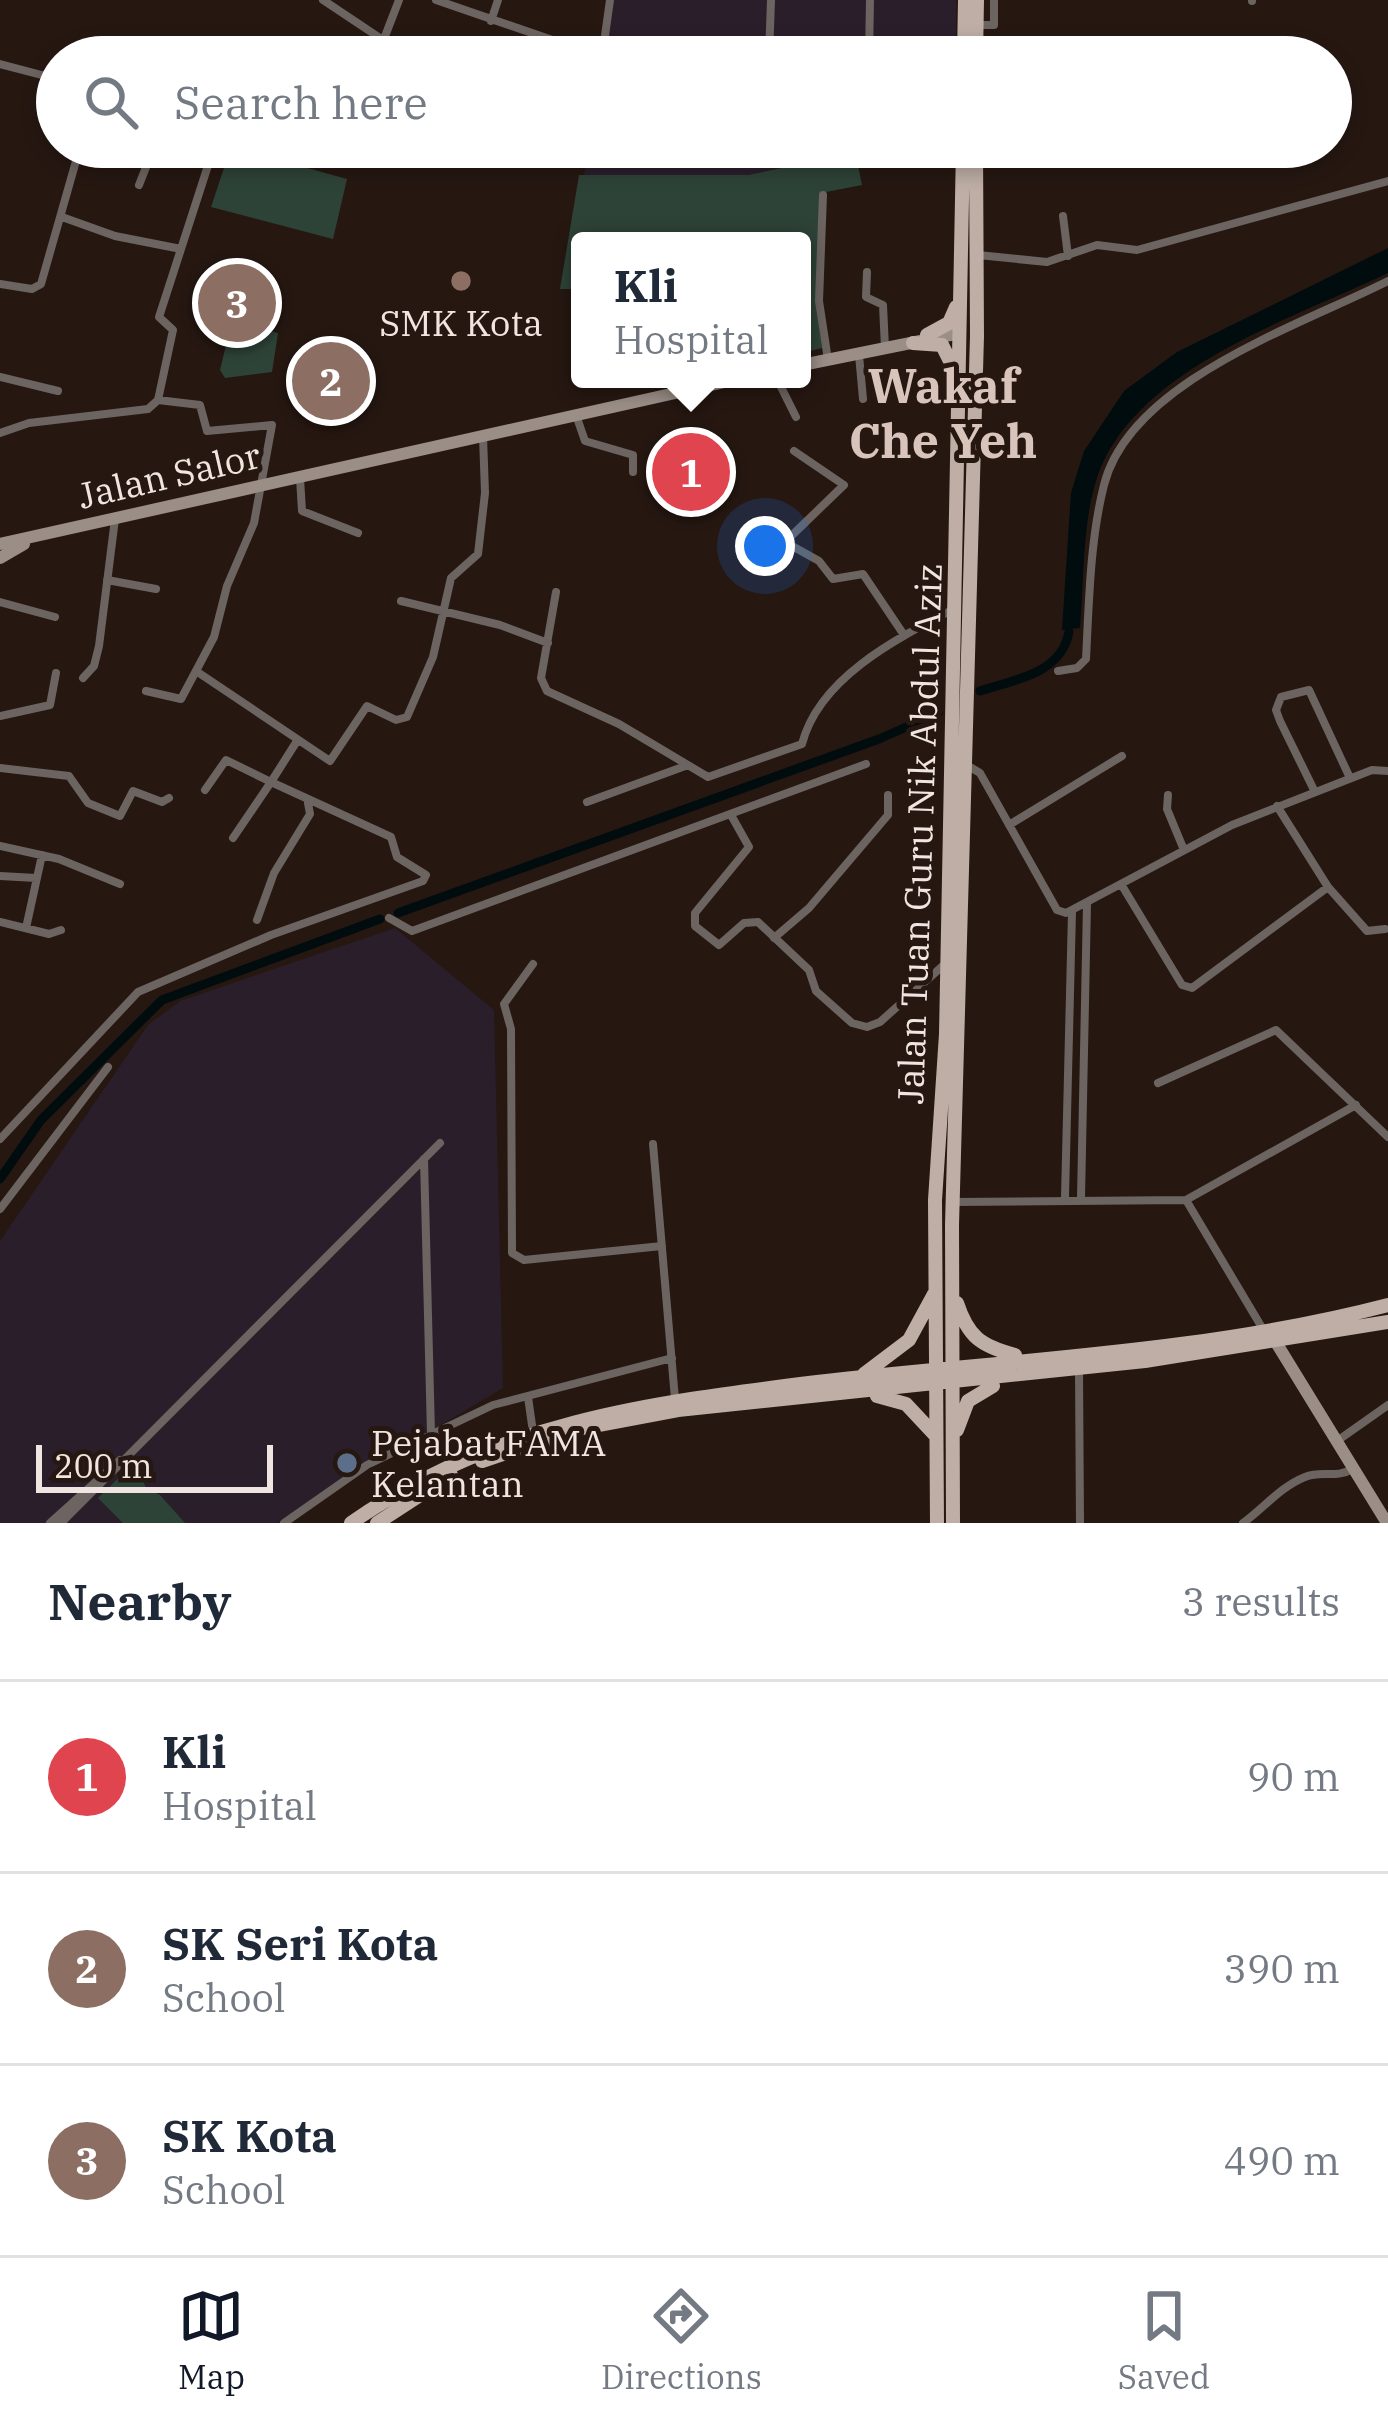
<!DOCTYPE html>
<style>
:root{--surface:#fff;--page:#f6f6f7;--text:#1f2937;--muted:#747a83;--line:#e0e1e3;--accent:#111827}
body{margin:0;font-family:"IBM Plex Serif",serif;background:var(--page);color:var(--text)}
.scale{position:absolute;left:36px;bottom:30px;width:237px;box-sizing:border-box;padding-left:12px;border:6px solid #f0e5e0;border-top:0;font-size:33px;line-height:42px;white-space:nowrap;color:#f0e5e0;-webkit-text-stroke:9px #261711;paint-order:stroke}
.you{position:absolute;left:765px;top:546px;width:42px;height:42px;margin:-30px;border:9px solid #fff;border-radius:50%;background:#1a73e8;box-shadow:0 0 0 18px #1a73e833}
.badge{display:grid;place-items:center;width:78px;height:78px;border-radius:50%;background:var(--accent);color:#fff;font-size:39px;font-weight:700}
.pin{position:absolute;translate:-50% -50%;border:6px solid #fff;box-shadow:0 3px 12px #0006}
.popup{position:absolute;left:571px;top:232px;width:240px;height:156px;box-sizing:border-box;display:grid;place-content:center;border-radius:12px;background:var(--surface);filter:drop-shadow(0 3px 9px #0005);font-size:39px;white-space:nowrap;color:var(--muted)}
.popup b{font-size:45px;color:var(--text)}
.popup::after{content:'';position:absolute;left:50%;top:100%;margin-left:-24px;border:24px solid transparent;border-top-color:var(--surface)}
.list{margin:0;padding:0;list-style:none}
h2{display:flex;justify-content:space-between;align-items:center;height:156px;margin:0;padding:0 48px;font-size:51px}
h2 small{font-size:39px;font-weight:400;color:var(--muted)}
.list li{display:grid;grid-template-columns:78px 1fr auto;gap:36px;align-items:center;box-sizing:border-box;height:192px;padding:0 48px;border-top:3px solid var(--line)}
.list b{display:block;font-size:45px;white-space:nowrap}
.list p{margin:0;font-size:39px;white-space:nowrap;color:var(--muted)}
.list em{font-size:39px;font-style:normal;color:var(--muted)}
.icon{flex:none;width:66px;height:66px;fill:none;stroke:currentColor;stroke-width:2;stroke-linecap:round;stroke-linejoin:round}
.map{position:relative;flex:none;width:1388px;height:1523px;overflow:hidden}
.search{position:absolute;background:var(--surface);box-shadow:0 6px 18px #0003;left:36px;right:36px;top:36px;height:132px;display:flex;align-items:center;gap:30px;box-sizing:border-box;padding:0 42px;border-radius:66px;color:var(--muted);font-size:45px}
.sheet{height:732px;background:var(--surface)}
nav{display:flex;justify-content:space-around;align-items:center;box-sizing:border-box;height:168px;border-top:3px solid var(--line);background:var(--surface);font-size:33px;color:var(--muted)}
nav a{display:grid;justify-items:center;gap:6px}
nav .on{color:var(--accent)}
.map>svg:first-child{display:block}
.commercial{fill:#2a1e2b}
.green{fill:#2e4337}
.water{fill:#000c0e}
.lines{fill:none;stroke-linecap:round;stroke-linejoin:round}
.canal{stroke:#000c0e;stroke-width:9}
.street{stroke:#6c6460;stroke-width:8}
.secondary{stroke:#9a8e87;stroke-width:12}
.primary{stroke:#beaea5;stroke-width:14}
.education-dot{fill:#8d6e63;stroke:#261711;stroke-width:4.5}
.service-dot{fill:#5c6f8a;stroke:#261711;stroke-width:4.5}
.labels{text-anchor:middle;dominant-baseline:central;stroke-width:10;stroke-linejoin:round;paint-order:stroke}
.poi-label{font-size:36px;fill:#f0e5e0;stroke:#261711}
.street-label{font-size:36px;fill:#f0e5e0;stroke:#261711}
.district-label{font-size:48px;font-weight:bold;fill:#d9c4bb;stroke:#261711}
</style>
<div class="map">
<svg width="1388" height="1523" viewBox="0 0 1388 1523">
<rect width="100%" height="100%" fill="#261711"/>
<!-- commercial -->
<path class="commercial" d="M610 0H956V57H602Z
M589 147H828L814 150 815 160 748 175H584Z
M395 928 494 1010 503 1388 276 1523H0V1241L148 1025 180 1001Z"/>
<!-- green -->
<path class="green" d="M231 147 347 179 333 239 211 207Z
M854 147 862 185 821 193 816 300 822 348 802 353V241H580V289H560L579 175H748L815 161 813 150Z
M239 323 278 333 272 372 225 378 220 370 230 329Z
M135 1462 146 1488 160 1495 185 1523H123L98 1498Z"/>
<!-- water -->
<path class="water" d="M1388 248V273C1292 319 1130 370 1096 481 1082 527 1084 581 1080 628L1062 630 1071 493 1084 451 1124 391 1177 352Z"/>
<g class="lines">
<!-- canal -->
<path class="canal" d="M980 691C1016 679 1061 674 1069 632
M398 913 879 739 938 713
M0 1179 41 1120 162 1000 380 919"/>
<!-- street -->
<path class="street" d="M323 0 383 40
M436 0 602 57
M1252 0V1
M491 21 498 0
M978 25H994V0
M377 57 399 0
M602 57 610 0
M769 57 771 0
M869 57 870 0
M0 64 57 79
M264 147 332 159 341 157 345 147
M139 185 154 147
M823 195 819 301 828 360
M1063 216 1068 256
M62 217 115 236 181 249
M978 255 1047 262 1097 245 1137 250 1388 181
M867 272 866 297 883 305 885 348
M0 284 32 289 41 284 80 147
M859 355 863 399
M0 377 58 391
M777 379 796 417
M158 400 173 330 159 317 214 147
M576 415 585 441 633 455V472
M0 433 29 423 148 409 158 400 200 405 207 431 272 425 254 523 227 586 214 637 181 699 146 691
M300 478 302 511 358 533
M785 542 819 561 833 579 863 574 904 635
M769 568 785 542 844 485 794 451
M107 580 156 589
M556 592 541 678 547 691 619 724 708 777 802 744C819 678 896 639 952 610
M401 601 500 625 548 643
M0 602 55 617
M196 671 330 761 367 706 396 720 407 717 433 657 451 578 478 554 485 493 483 436
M1058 671 1077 668 1086 659C1089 602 1090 540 1104 485 1130 381 1301 325 1388 281
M83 678 94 666 99 646 115 519
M0 716 50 705 56 673
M965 764 980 773 1057 910 1066 913 1232 825 1372 770 1388 771
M0 768 69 776 88 803 120 816 133 791 162 802 169 798
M205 790 226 760 271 782 233 838
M1315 792 1280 721 1276 710 1281 697 1309 690 1350 778
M1168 795 1167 809 1184 850
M587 802 688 765
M1277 806 1328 887 1367 931 1385 929
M731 815 749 847 695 913V926L719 945 744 923 758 922 809 970 816 991 852 1023 867 1027 880 1022 946 963
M1009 825 1122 756
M0 846 59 859 120 884
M0 876 36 878
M1121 884 1182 985 1192 988 1328 887
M389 918 412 931 866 764
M257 920 274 873 310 814 308 803
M0 922 49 934 61 930
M26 928 42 855
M774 938 809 908 888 815V795
M533 964 504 1004 511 1029 512 1253 524 1260 662 1246
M1158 1083 1276 1030 1388 1137
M0 1139 138 992 271 935 423 881 426 875 397 857 391 837 271 782 297 741
M653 1144 675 1399
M424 1159 431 1433
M1065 1197 1072 912
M1081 1198 1087 904
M1186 1200 1264 1331
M953 1202 1186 1200 1356 1105
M0 1209 108 1067
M1079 1370 1080 1523
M528 1397 533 1432
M1337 1441 1388 1405
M50 1523 120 1460
M61 1523 440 1143
M284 1523 367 1465 493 1405 672 1358
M1243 1523C1264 1508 1280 1487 1305 1477 1322 1470 1336 1479 1352 1469"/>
<!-- secondary -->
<path class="secondary" d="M802 365 960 333
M0 544 738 379
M0 558 24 544
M1277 1344 1387 1523"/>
<!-- primary -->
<path class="primary" d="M964 57 965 0
M976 57 977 0
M927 335 949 323 956 307
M913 343 942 345 953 367
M957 1303C968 1337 981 1346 1015 1355
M864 1374 909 1340 934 1294
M877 1396 906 1404 935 1435
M957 1430 968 1401 993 1386
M482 1461 577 1429 678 1410 1145 1361 1388 1322
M351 1523C496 1422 647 1403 817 1382 1006 1360 1204 1353 1388 1305
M377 1523 451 1475
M937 1523 935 1200 946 1034 963 147
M953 1523 952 1225 977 336 976 147"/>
</g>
<!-- markers -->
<circle class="education-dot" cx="461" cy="281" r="12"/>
<circle class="service-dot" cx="347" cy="1463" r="12"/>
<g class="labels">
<!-- poi labels -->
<g class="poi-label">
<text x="461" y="322">SMK Kota</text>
<text x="371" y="1442" text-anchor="start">Pejabat FAMA<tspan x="371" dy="41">Kelantan</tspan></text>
</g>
<!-- street labels -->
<g class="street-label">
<text transform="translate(169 475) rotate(-13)">Jalan Salor</text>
<text transform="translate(919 834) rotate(-88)">Jalan Tuan Guru Nik Abdul Aziz</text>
</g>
<!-- district labels -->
<g class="district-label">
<text x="943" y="385">Wakaf<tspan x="943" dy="55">Che Yeh</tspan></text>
</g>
</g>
</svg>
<div class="scale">200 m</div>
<div class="you"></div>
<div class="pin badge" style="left:691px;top:472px;background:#e0444e">1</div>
<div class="popup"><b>Kli</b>Hospital</div>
<div class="pin badge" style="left:331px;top:381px;background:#8d6e63">2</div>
<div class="pin badge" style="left:237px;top:303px;background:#8d6e63">3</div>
<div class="search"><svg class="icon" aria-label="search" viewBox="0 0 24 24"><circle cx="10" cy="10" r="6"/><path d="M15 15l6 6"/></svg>Search here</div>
</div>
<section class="sheet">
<h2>Nearby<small>3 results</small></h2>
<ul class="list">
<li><span class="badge" style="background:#e0444e">1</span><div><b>Kli</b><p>Hospital</p></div><em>90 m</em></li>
<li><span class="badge" style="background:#8d6e63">2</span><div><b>SK Seri Kota</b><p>School</p></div><em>390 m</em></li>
<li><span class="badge" style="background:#8d6e63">3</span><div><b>SK Kota</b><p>School</p></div><em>490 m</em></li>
</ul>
</section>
<nav>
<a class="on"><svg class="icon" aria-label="map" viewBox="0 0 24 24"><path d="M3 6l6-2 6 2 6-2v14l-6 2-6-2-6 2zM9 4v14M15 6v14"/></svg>Map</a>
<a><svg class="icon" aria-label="directions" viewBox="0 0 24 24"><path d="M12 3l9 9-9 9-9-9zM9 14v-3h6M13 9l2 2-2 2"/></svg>Directions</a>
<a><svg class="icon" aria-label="saved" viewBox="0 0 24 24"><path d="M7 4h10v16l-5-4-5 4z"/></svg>Saved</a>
</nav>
